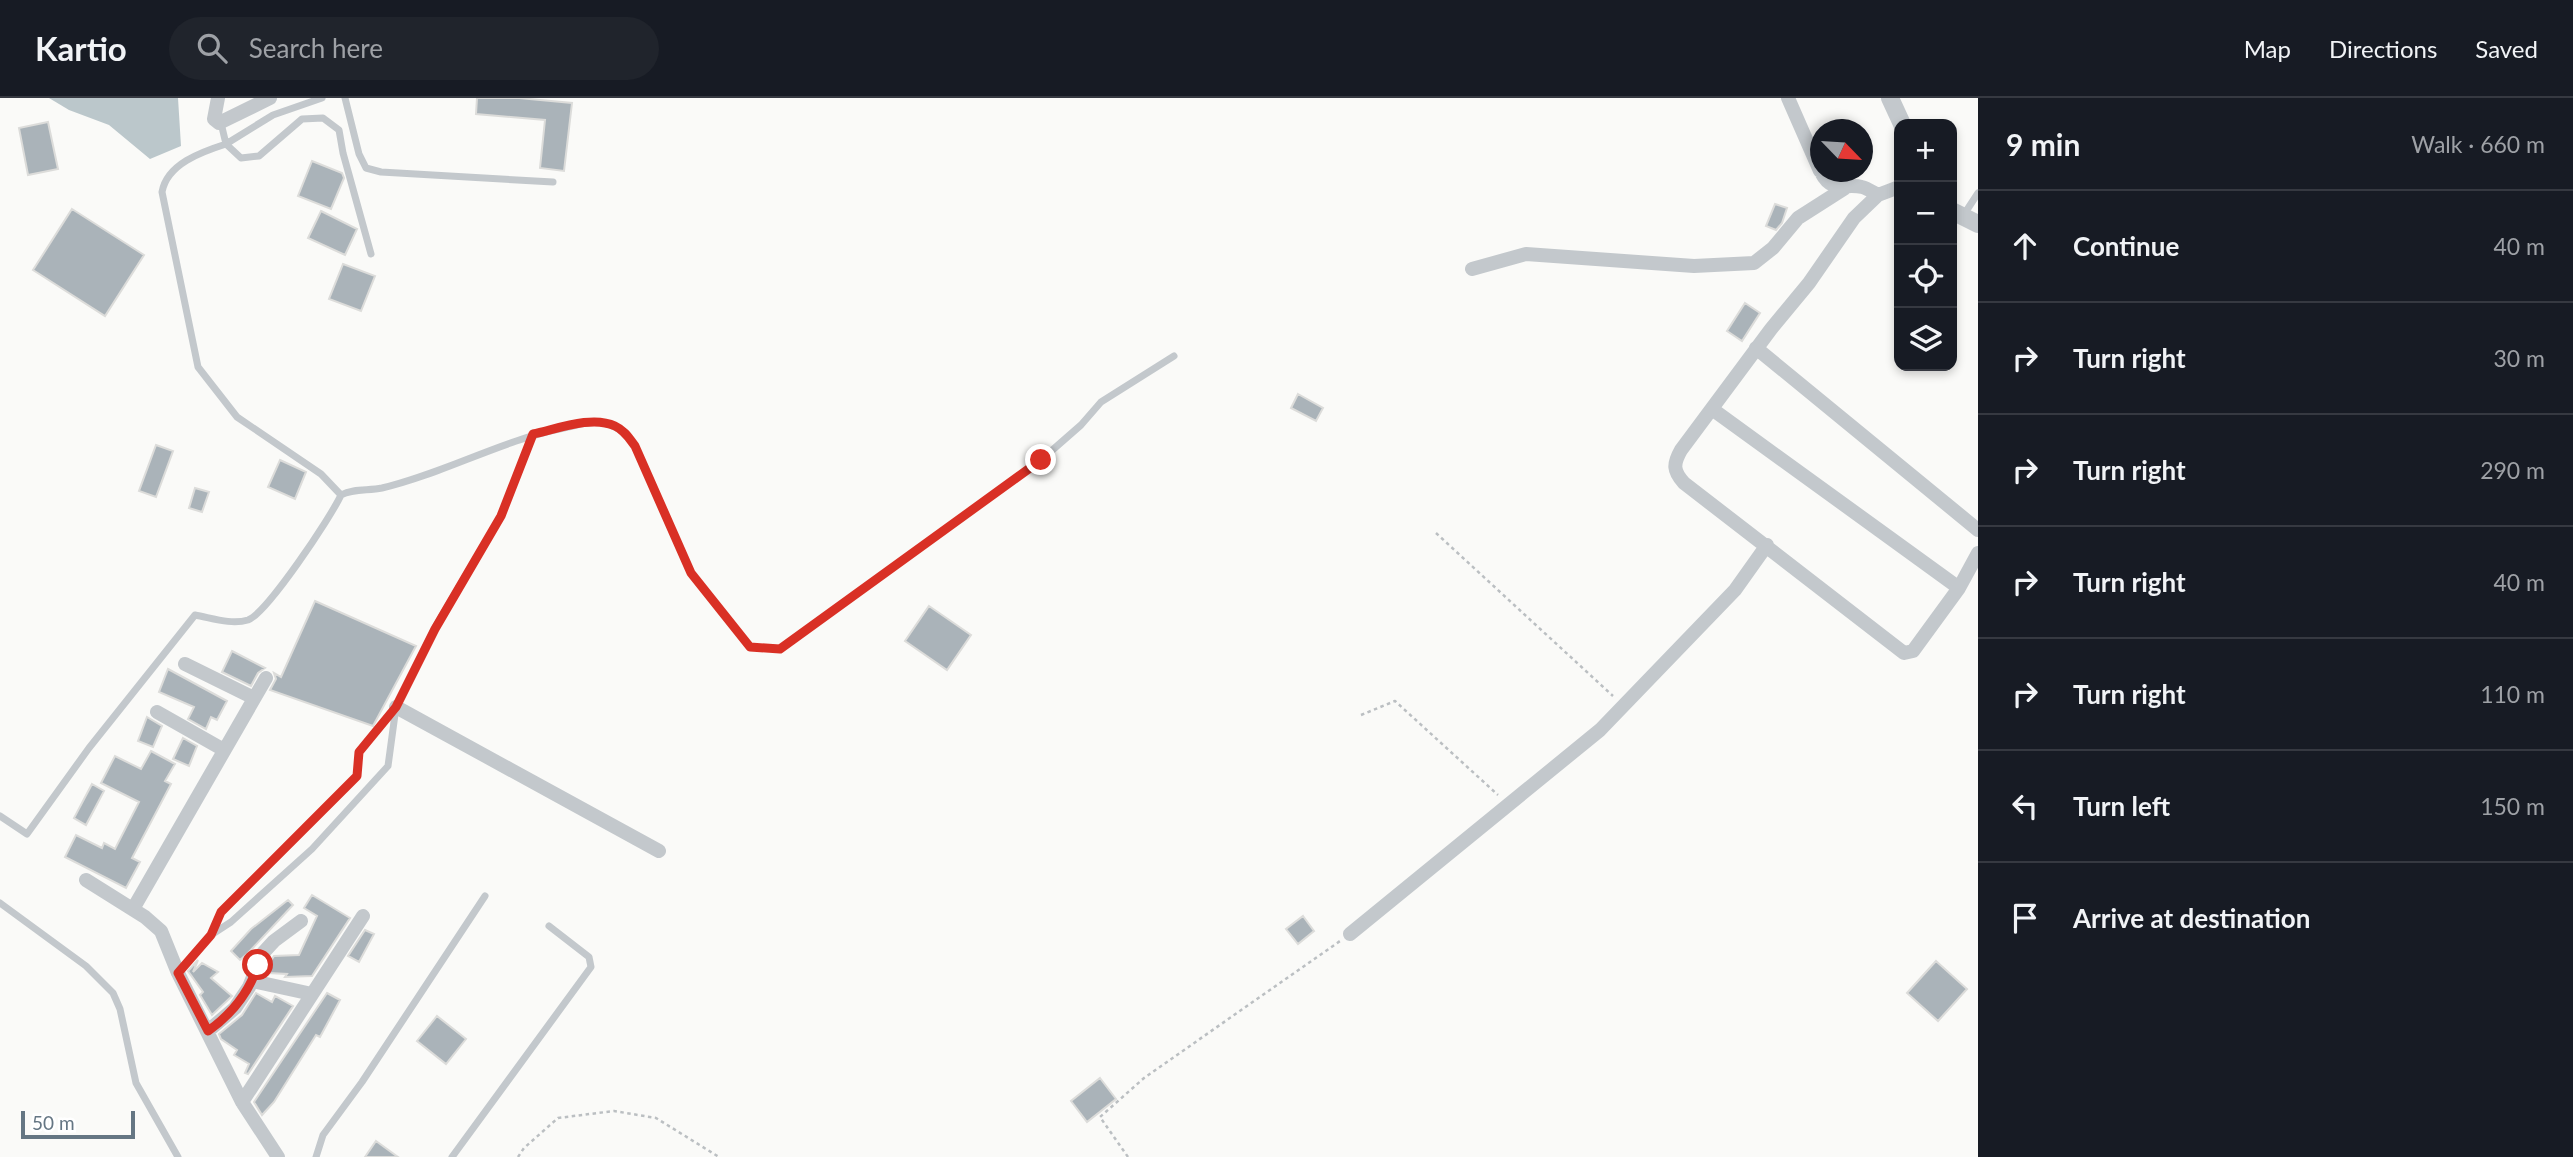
<!DOCTYPE html>
<meta charset="utf-8">
<style>
:root{--surface:#171b24;--page:#20242c;--text:#f1f3f6;--muted:#9ea1a6;--line:#363941}
body{margin:0;font-family:Lato,sans-serif;background:var(--page);color:var(--text)}
.controls{position:absolute;right:21px;top:21px;display:grid;overflow:hidden;border-radius:14px;box-shadow:0 4px 10px #0003}
.controls button{width:63px;height:63px;display:grid;place-items:center;padding:0;border:0;border-bottom:2px solid var(--line);background:var(--surface);color:var(--text);font:35px sans-serif}
.compass{position:absolute;left:1810px;top:21px;width:63px;height:63px;border-radius:50%;background:var(--surface);box-shadow:0 4px 10px #0003;rotate:115deg}
.scale{position:absolute;left:21px;bottom:18px;width:114px;box-sizing:border-box;padding-left:7px;border:4px solid #657683;border-top:0;font-size:19px;line-height:24px;white-space:nowrap;color:#657683;-webkit-text-stroke:5px #fff;paint-order:stroke}
.stop{position:absolute;width:21px;height:21px;margin:-16px;border:5px solid #d93025;border-radius:50%;background:#fff}
.stop.end{background:#d93025;border-color:#fff;box-shadow:0 2px 7px #0008}
.list{margin:0;padding:0;list-style:none}
h2{display:flex;justify-content:space-between;align-items:center;height:91px;margin:0;padding:0 28px;font-size:30px}
h2 small{font-size:23px;font-weight:400;color:var(--muted)}
.list li{display:grid;grid-template-columns:46px 1fr auto;gap:21px;align-items:center;box-sizing:border-box;height:112px;padding:0 28px;border-top:2px solid var(--line)}
.list b{display:block;font-size:26px;white-space:nowrap}
.list em{font-size:23px;font-style:normal;color:var(--muted)}
.icon{flex:none;width:38px;height:38px;fill:none;stroke:currentColor;stroke-width:2;stroke-linecap:round;stroke-linejoin:round}
.map{position:relative;flex:none;width:1978px;height:1059px;overflow:hidden}
header{display:flex;align-items:center;gap:42px;box-sizing:border-box;height:98px;padding:0 35px;background:var(--surface);border-bottom:2px solid var(--line)}
header strong{font-size:33px}
nav{display:flex;gap:38px;margin-inline-start:auto;font-size:24px}
.search{width:490px;height:63px;background:var(--page);display:flex;align-items:center;gap:18px;box-sizing:border-box;padding:0 24px;border-radius:38px;color:var(--muted);font-size:26px}
main{display:flex}
aside{flex:1;background:var(--surface)}
.map>svg:first-child{display:block}
.water{fill:#bbc7cb}
.building{fill:#aab3b9;stroke:#dcdcda;stroke-width:2}
.lines{fill:none;stroke-linecap:round;stroke-linejoin:round}
.path{stroke:#bbbfc2;stroke-width:2.5;stroke-dasharray:3.5 3.5;stroke-linecap:butt}
.service{stroke:#c3c8cc;stroke-width:7}
.minor{stroke:#c3c8cc;stroke-width:14}
.tertiary{stroke:#c3c8cc;stroke-width:18}
.route{stroke:#d93025;stroke-width:9}
</style>
<header>
<strong>Kartio</strong>
<div class="search"><svg class="icon" aria-label="search" viewBox="0 0 24 24"><circle cx="10" cy="10" r="6"/><path d="M15 15l6 6"/></svg>Search here</div>
<nav><a>Map</a><a>Directions</a><a>Saved</a></nav>
</header>
<main>
<div class="map">
<svg width="1978" height="1059" viewBox="0 0 1978 1059">
<rect width="100%" height="100%" fill="#fafaf8"/>
<!-- water -->
<path class="water" d="M49 0H178L181 48 150 61 109 27 69 12Z"/>
<!-- building -->
<path class="building" d="M477 0H519L572 5 564 73 540 70 545 22 476 16Z
M48 24 58 71 28 77 19 30Z
M312 63 342 75 344 80 331 111 298 98Z
M1775 106 1787 110 1782 125 1776 132 1766 128Z
M72 111 144 157 105 218 33 172Z
M321 113 357 131 345 157 308 140Z
M343 166 375 178 361 213 329 201Z
M1745 205 1760 215 1742 243 1727 233Z
M1298 296 1323 310 1316 323 1291 310Z
M156 347 173 353 156 399 139 393Z
M280 362 306 374 295 401 268 389Z
M195 390 209 394 202 414 189 410Z
M315 503 416 548 373 628 270 592 276 581 274 575 281 579Z
M929 508 971 537 947 572 905 543Z
M232 553 265 570 258 575 251 588 222 574Z
M168 571 227 603 217 622 211 619 206 631 188 621 194 609 159 594Z
M147 619 162 628 153 649 138 643Z
M183 640 197 648 189 668 173 661Z
M151 653 175 666 165 683 171 686 132 760 140 764 126 790 65 759 76 737 102 750 104 745 115 751 139 704 101 685 115 658 141 671Z
M92 686 104 693 86 727 74 720Z
M312 797 350 820 312 878 285 879 287 876 268 875V867L274 858 299 857 317 818 304 810Z
M288 802 293 807 248 855 240 862 231 853 251 831Z
M1303 818 1314 833 1298 846 1286 831Z
M365 832 374 836 359 864 348 858Z
M198 862 193 874 202 865 218 874 211 880 232 898 212 917 200 897 203 894 188 873Z
M1936 863 1967 891 1938 923 1907 895Z
M256 895 272 904 275 898 293 908 248 976 245 975 249 966 234 957 237 952 221 941 219 936 242 917Z
M327 895 340 902 320 939 316 937 274 1004 262 1017 254 1004Z
M437 918 466 941 446 966 417 943Z
M1100 980 1116 1001 1087 1024 1071 1003Z
M376 1043 398 1059H365Z"/>
<g class="lines">
<!-- path -->
<path class="path" d="M1436 435 1613 598
M1361 617 1395 603 1498 697
M518 1059 524 1050 558 1020 614 1013 656 1020 719 1059
M1128 1059 1100 1019 1144 980 1340 843"/>
<!-- service -->
<path class="service" d="M322 0 273 17 226 46 241 60 259 58 302 21 323 20 339 32 343 55 371 156
M345 0 359 56 366 70 381 74 553 84
M1963 118 1978 95
M341 397C354 390 368 393 382 390 445 375 502 342 564 330 574 328 586 324 596 324 615 326 624 333 635 348L691 475 750 549 780 551 1041 362 1081 327 1101 304 1174 258
M0 718 27 736 89 650 195 517C212 520 231 527 248 522 267 515 331 419 341 397L321 376 237 319 198 269 162 94C167 66 201 54 226 46L221 25
M0 805 86 868 113 895 120 911 136 985 178 1059
M212 835 221 814 357 678 359 654 395 610
M179 874 211 837 231 824 312 751 388 668 396 609 434 531 501 418 533 336
M316 1059 323 1037 362 984 485 798
M452 1059 591 869 589 859 549 828"/>
<!-- minor -->
<path class="minor" d="M218 0 214 21 219 25 270 0
M1788 0 1820 73
M1821 74C1832 96 1845 85 1862 89 1867 90 1874 95 1878 97
M1899 89 1878 97 1854 120 1809 185 1771 231 1681 352C1673 366 1673 373 1684 385L1904 555 1913 553 1959 490 1978 455
M1472 171 1526 156 1694 168 1754 165 1773 150 1798 120 1845 90
M1756 250 1978 432
M1712 311 1959 490
M185 566 254 600
M396 609 659 753
M157 614 224 652
M86 782 145 819 161 833 178 875 242 1004 278 1059
M133 811 266 580
M1350 836 1600 632 1735 492 1767 447
M252 883 312 896
M208 933 235 910 249 889 263 855 274 843 301 823
M242 1004 363 818"/>
<!-- tertiary -->
<path class="tertiary" d="M1890 0 1902 26
M1952 113 1978 126"/>
</g>
<g class="lines">
<!-- route -->
<path class="route" d="M258 867C249 895 232 916 208 933L178 875 211 837 221 814 357 678 359 654 396 609 435 531 501 418 533 336C557 331 592 317 615 328 624 332 629 340 635 348L691 475 750 549 780 551 1041 362"/>
</g>
</svg>
<div class="controls">
<button>+</button>
<button>−</button>
<button><svg class="icon" aria-label="locate" viewBox="0 0 24 24"><circle cx="12" cy="12" r="6"/><path d="M12 2v4M12 18v4M2 12h4M18 12h4"/></svg></button>
<button><svg class="icon" aria-label="layers" viewBox="0 0 24 24"><path d="M12 4l9 5-9 5-9-5zM3 14l9 5 9-5"/></svg></button>
</div>
<svg class="compass" viewBox="-18 -18 36 36"><path d="M0-13l5 13h-10z" fill="#e53935"/><path d="M0 13l5-13h-10z" fill="#9ea1a6"/></svg>
<div class="scale">50 m</div>
<div class="stop" style="left:258px;top:867px"></div>
<div class="stop end" style="left:1041px;top:362px"></div>
</div>
<aside>
<h2>9 min<small>Walk · 660 m</small></h2>
<ul class="list">
<li><svg class="icon" aria-label="ahead" viewBox="0 0 24 24"><path d="M12 20V5M6 11l6-6 6 6"/></svg><div><b>Continue</b></div><em>40 m</em></li>
<li><svg class="icon" aria-label="right" viewBox="0 0 24 24"><path d="M7 20v-9h11M14 6l5 5-5 5"/></svg><div><b>Turn right</b></div><em>30 m</em></li>
<li><svg class="icon" aria-label="right" viewBox="0 0 24 24"><path d="M7 20v-9h11M14 6l5 5-5 5"/></svg><div><b>Turn right</b></div><em>290 m</em></li>
<li><svg class="icon" aria-label="right" viewBox="0 0 24 24"><path d="M7 20v-9h11M14 6l5 5-5 5"/></svg><div><b>Turn right</b></div><em>40 m</em></li>
<li><svg class="icon" aria-label="right" viewBox="0 0 24 24"><path d="M7 20v-9h11M14 6l5 5-5 5"/></svg><div><b>Turn right</b></div><em>110 m</em></li>
<li><svg class="icon" aria-label="left" viewBox="0 0 24 24"><path d="M17 20v-9H6M10 6l-5 5 5 5"/></svg><div><b>Turn left</b></div><em>150 m</em></li>
<li><svg class="icon" aria-label="arrive" viewBox="0 0 24 24"><path d="M6 21V4h12l-3 4 3 4H6"/></svg><div><b>Arrive at destination</b></div></li>
</ul>
</aside>
</main>
